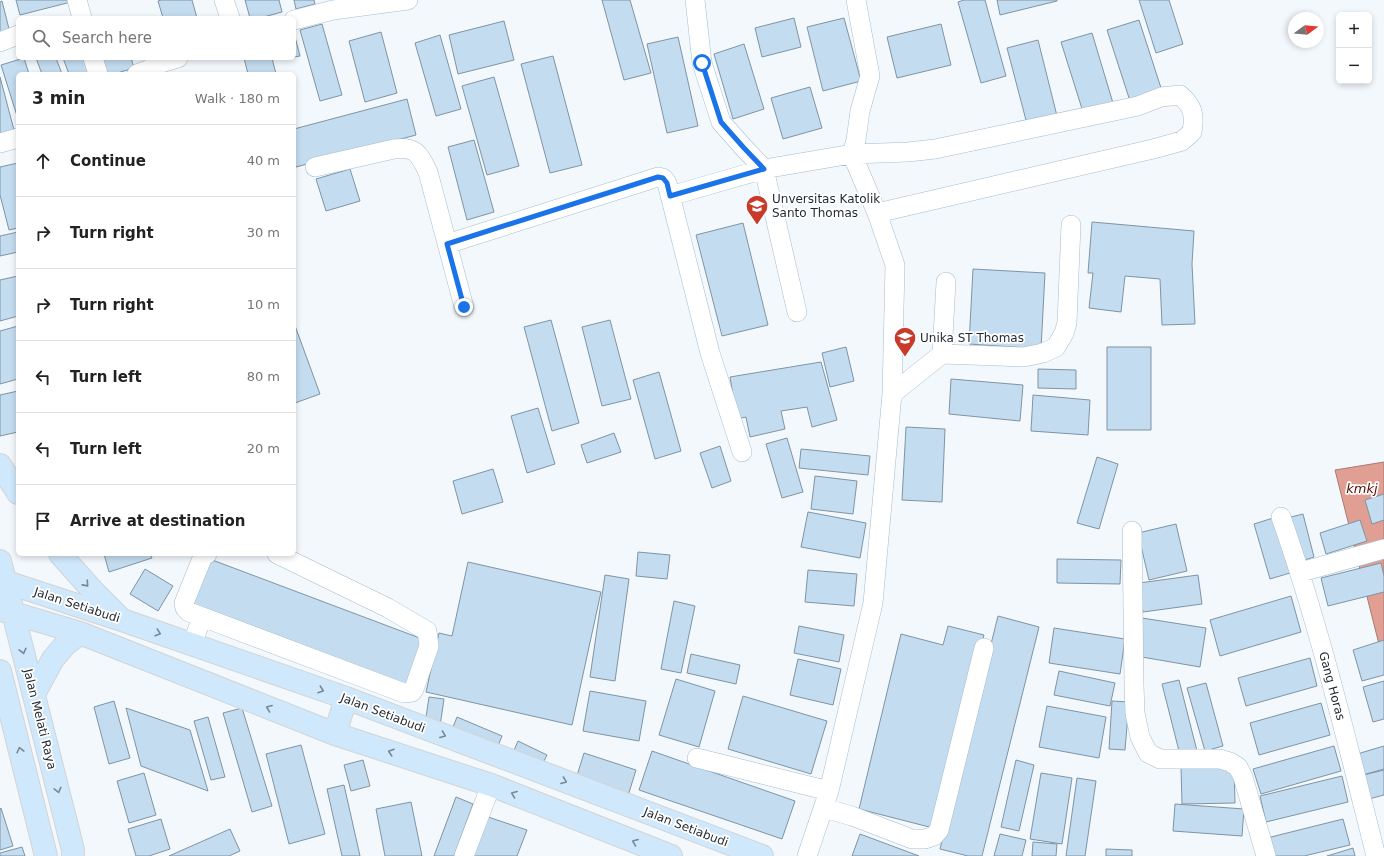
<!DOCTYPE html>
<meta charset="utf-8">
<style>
:root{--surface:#fff;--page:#f6f6f6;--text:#222;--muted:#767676;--line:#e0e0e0}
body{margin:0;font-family:"DejaVu Sans",sans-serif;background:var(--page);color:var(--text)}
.controls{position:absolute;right:12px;top:12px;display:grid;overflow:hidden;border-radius:6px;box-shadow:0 2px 6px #0003}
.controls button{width:36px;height:36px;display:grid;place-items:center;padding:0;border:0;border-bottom:1px solid var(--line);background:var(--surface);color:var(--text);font:20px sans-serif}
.compass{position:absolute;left:1288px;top:12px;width:36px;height:36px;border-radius:50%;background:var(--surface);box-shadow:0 2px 6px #0003;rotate:74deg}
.stop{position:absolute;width:12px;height:12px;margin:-9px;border:3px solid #1a73e8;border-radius:50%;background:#fff}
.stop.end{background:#1a73e8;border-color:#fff;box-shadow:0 1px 4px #0008}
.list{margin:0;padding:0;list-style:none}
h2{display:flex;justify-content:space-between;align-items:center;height:52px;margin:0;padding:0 16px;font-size:17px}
h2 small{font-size:13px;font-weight:400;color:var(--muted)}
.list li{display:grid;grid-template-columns:26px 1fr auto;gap:12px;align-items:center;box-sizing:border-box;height:72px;padding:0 16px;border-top:1px solid var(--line)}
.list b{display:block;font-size:15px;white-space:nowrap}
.list em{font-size:13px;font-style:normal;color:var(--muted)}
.icon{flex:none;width:22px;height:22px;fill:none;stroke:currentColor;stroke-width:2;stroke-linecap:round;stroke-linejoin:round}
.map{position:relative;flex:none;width:1384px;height:856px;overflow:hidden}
.search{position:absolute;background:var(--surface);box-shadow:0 2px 6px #0003;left:16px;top:16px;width:280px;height:44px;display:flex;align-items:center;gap:10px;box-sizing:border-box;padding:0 14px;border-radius:6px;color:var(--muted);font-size:15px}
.panel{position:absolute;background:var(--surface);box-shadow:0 2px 6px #0003;left:16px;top:72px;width:280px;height:484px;border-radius:6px}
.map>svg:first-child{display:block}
.water{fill:#e19f93;stroke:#a77b75}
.building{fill:#c4dcef;stroke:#7e94a6}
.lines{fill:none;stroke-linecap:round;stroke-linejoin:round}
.minor-casing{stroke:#a5bdcf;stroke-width:20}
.major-casing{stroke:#d2d4d5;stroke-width:24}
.minor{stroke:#fff;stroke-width:19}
.major{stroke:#d0e8fb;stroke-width:22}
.oneway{stroke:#788895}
.route{stroke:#1a73e8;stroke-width:5}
.labels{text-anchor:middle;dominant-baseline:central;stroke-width:3.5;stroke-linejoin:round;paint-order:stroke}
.poi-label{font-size:12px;fill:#1f282f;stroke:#fff;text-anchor:start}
.street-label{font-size:12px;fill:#1f282f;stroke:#fff}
.water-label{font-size:13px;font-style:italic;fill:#5a0b04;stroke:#fff}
</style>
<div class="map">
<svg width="1384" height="856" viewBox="0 0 1384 856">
<rect width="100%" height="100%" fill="#f3f8fc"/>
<!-- water -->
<path class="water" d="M1384 462V664L1335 470Z"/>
<!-- building -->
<path class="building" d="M16 0H70L71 2 20 15Z
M161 0H192L197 18H163L158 1Z
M245 0H279L282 12 260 18H250Z
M294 0H314L315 4 296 9Z
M602 0H630L651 73 624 80Z
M964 0H985L1006 76 981 83 958 2Z
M997 0H1057V1L1000 15Z
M1139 0H1169L1183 44 1156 53Z
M2 1 10 33 0 36V2Z
M794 18 801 47 762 57 755 28Z
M844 18 861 81 823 91 807 27Z
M1139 20 1162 91 1130 101 1107 30Z
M504 21 514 60 458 74 449 35Z
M322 24 342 95 320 101 300 30Z
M941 24 951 65 897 78 887 37Z
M381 32 397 93 365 102 349 41Z
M294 33 300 56 294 57Z
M1092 33 1113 103 1083 112 1061 42Z
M440 35 461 109 436 116 415 43Z
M678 37 698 126 667 133 647 44Z
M1038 40 1057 116 1027 124 1007 48Z
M744 44 764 109 733 119 714 54Z
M553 56 582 165 550 173 521 64Z
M24 58 29 74H18V119L1 65Z
M36 58H56L62 74H42Z
M63 58H85L91 74H69Z
M102 58H131L134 68 114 74H107Z
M244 58H272L276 74H248Z
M0 77 14 130 0 134Z
M494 77 519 166 487 175 462 86Z
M810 87 822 128 783 139 771 98Z
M407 99 416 135 296 167 294 159V129Z
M474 140 494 212 467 220 448 147Z
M18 163V228L9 230 0 195V167Z
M350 169 360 201 326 211 316 179Z
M1092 222 1194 231 1192 264 1195 324 1162 325 1160 279 1125 276 1121 312 1089 308 1093 273H1088Z
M743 223 768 325 722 336 696 235Z
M18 232V252L0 256V236Z
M973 269 1045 273 1041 349 969 344Z
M18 276V316L0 321V280Z
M551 320 579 423 552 431 524 327Z
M610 320 631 399 602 406 582 327Z
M294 323 320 394 295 403 294 400Z
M18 326V379L0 384V331Z
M846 347 854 381 830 387 822 353Z
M1107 347H1151V430H1107Z
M821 362 837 420 812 427 807 407 781 411 785 429 750 437 746 417 737 419 730 377Z
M1038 369 1076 370V389L1038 388Z
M659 372 681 451 655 459 633 380Z
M951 379 1023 385 1020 421 949 414Z
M18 391V432L0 436V395Z
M1033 395 1090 400 1088 435 1031 431Z
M538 408 555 464 527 473 511 416Z
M906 427 945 429 942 502 902 500Z
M614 433 621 452 587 463 581 445Z
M787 438 803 492 782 498 766 444Z
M720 446 731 481 712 488 700 453Z
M801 449 870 456 868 475 799 468Z
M1097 457 1118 464 1099 529 1077 523Z
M493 469 503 502 462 514 453 481Z
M815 476 857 481 853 514 811 509Z
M1384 494V520L1372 524 1365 500Z
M808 512 866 523 860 558 801 547Z
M1303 514 1314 557 1298 562 1287 518Z
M1273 518 1290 573 1270 579 1254 524Z
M1360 520 1367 541 1326 554 1320 533Z
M1176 524 1187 571 1149 580 1138 533Z
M638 552 670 555 667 579 636 576Z
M104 554H150L152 558 109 572Z
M207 558 425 640 407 690 189 608Z
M1057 559 1121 560 1120 584 1057 583Z
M468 562 601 592 572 725 426 692 439 633 452 636Z
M1381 563 1384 576V592L1328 606 1321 578Z
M145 569 173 586 158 611 130 594Z
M808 570 857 574 854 606 805 602Z
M605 575 629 579 615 681 590 677Z
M1198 575 1202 604 1143 612 1139 583Z
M1291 596 1301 632 1220 656 1210 620Z
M674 601 695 606 681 673 661 669Z
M998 616 1039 627 982 856H968L940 849Z
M1142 618 1206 628 1200 667 1136 656Z
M799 626 844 635 839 662 794 653Z
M948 626 984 635 937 829 859 809 901 634 943 645Z
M1054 628 1125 639 1120 674 1049 663Z
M1384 640V675L1362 681 1353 650Z
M691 654 740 665 736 684 687 673Z
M1310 658 1317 686 1246 706 1238 678Z
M798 659 841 669 833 705 790 695Z
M1059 671 1115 683 1110 706 1054 695Z
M676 679 715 691 699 747 659 735Z
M1179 680 1197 751 1180 755 1162 684Z
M1384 681V719L1373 722 1363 687Z
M1206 683 1223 746 1205 751 1187 688Z
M590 691 646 701 639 741 583 731Z
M743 696 827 721 811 774 728 749Z
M429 697 444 699 440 726 425 724Z
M114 701 130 758 109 764 94 707Z
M1112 701 1129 702 1125 750 1109 749Z
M1321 703 1330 735 1259 755 1250 723Z
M1047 706 1106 717 1099 758 1039 747Z
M126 708 190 730 208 791 141 766Z
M242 708 272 806 252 812 223 713Z
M208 717 225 777 211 780 194 721Z
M457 717 502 736 496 751 451 732Z
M518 741 547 755 540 769 512 755Z
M301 745 325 834 289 844 266 754Z
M1334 746 1341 771 1261 794 1253 769Z
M1384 746V769L1363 775 1357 754Z
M652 751 795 801 782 839 639 790Z
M584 753 636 770 627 799 575 782Z
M363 760 370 786 351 791 344 765Z
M1016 760 1034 765 1019 831 1001 827Z
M1234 766 1235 803 1182 804 1181 768Z
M1384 770V795L1369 799 1363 775Z
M144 773 156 815 129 823 117 781Z
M1041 773 1072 778 1062 844 1030 839Z
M1342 776 1348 802 1266 822 1260 796Z
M1077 778 1096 781 1085 856H1066Z
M344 785 360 856H342L327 789Z
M456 797 473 804 454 856H434Z
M411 802 422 856H385L376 809Z
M1175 804 1244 809 1242 836 1173 831Z
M1 808 13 846 0 850V809Z
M485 816 527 830 517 856H471Z
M161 819 170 849 149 856H136L128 829Z
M1343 819 1350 845 1304 856H1271L1267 838Z
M230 829 240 851 229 856H169Z
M860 834 919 856H852Z
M1000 834 1026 840 1022 856H994Z
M1033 842 1057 844 1056 856H1032Z
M22 847 25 856H0V853Z
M1353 848 1355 856H1327Z
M1106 849 1132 850V856H1106Z"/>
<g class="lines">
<!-- minor casing -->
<g class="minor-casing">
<path id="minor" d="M77 0 82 18
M224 0 230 18
M695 0 702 63 721 122 744 148 764 169 797 312
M856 0 870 76 860 111 856 140 852 154 908 152 935 149 1138 106 1161 97 1180 95C1193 106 1195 115 1192 132L1182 141 1153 149 877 213
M294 20 333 10 408 0
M0 42 18 35
M93 58 98 74
M137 74 148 70 155 65 178 58
M0 143 18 138
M315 167 394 149C416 146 419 154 428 172L464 307
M670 196 764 169 852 154 877 213 895 265 892 394 873 603 829 791 807 856
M447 244 658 177 663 178 667 183 710 353 742 452
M942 354 946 282
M892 394 942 354 1024 357 1043 353 1056 347 1064 333 1067 323 1071 225
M1281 517C1320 628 1347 742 1376 856
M1132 531 1134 685 1135 713 1140 737 1148 753 1160 759H1220L1230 762 1238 767 1243 777 1266 856
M207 554 203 556 184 603 185 608 189 612 404 693 412 692 414 689 429 646 427 631 388 608 277 554
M1301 572 1384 549
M192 645 202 617
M697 758 829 791
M824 808 852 816 912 839H925L934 836 939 830 984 648
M464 856 491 785"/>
</g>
<!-- major casing -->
<g class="major-casing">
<path id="major" d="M0 465 18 493
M60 554 93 591 118 616
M0 561 73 850V856
M0 580 122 620 346 698 762 856
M0 610 13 613 80 633 335 734 491 785 671 856
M0 671 46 856
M34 694 53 659 65 645 80 633
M335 734 346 698"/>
</g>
<!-- minor -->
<use href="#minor" class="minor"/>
<!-- major -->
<use href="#major" class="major"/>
</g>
<!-- one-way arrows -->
<defs><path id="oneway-chevron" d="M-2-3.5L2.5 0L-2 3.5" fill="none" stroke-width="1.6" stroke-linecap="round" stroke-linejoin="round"/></defs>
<g class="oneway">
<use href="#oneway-chevron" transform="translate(86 584) rotate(48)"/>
<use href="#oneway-chevron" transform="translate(158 633) rotate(19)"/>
<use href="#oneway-chevron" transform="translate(23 651) rotate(76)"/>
<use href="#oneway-chevron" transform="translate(321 690) rotate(19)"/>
<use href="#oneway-chevron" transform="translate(269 708) rotate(-159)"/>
<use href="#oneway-chevron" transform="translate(443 735) rotate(21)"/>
<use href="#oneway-chevron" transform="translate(20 750) rotate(-104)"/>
<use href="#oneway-chevron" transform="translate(391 752) rotate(-162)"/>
<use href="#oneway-chevron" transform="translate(564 781) rotate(21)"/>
<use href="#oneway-chevron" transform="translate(58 790) rotate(76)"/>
<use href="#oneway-chevron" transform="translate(514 794) rotate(-159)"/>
<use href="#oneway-chevron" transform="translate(635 842) rotate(-159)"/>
</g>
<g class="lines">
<!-- route -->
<path class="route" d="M464 307 447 244 658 177 663 178 667 183 670 196 764 169 744 148 721 122 702 63"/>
</g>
<!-- icons -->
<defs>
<g id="university-pin" transform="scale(1.15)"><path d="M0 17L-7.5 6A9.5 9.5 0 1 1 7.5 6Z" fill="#c73b28" stroke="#fff"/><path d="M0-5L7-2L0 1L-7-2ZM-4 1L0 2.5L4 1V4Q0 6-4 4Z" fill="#fff"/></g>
</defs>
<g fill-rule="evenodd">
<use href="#university-pin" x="757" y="206"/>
<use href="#university-pin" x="905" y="338"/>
</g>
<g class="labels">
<!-- poi labels -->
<g class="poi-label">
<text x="772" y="199">Unversitas Katolik<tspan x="772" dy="14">Santo Thomas</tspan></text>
<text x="920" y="338">Unika ST Thomas</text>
</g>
<!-- street labels -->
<g class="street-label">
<text transform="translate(77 605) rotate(18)">Jalan Setiabudi</text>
<text transform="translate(1332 686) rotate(75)">Gang Horas</text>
<text transform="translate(383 713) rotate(21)">Jalan Setiabudi</text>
<text transform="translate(40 719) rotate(76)">Jalan Melati Raya</text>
<text transform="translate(686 827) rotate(21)">Jalan Setiabudi</text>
</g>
<!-- water labels -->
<g class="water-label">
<text x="1362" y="488">kmkj</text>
</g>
</g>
</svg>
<div class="controls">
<button>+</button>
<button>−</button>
</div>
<svg class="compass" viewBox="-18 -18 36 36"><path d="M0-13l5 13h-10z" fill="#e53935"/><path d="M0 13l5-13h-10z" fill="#767676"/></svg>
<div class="stop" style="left:702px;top:63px"></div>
<div class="stop end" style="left:464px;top:307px"></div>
<div class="search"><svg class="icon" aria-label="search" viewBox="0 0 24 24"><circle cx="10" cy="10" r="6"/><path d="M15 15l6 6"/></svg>Search here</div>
<section class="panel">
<h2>3 min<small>Walk · 180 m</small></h2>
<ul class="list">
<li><svg class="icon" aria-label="ahead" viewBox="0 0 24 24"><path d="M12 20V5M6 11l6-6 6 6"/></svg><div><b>Continue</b></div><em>40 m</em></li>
<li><svg class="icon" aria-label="right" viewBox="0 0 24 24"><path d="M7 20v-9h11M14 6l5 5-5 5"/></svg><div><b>Turn right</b></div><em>30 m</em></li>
<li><svg class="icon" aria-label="right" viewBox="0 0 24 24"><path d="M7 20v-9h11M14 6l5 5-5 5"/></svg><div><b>Turn right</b></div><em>10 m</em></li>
<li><svg class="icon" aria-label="left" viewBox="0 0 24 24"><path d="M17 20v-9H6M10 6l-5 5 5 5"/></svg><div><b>Turn left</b></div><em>80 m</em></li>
<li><svg class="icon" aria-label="left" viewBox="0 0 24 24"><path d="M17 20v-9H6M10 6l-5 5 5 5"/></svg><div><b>Turn left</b></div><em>20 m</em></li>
<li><svg class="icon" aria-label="arrive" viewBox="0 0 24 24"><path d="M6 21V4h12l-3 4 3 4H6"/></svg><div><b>Arrive at destination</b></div></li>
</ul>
</section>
</div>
